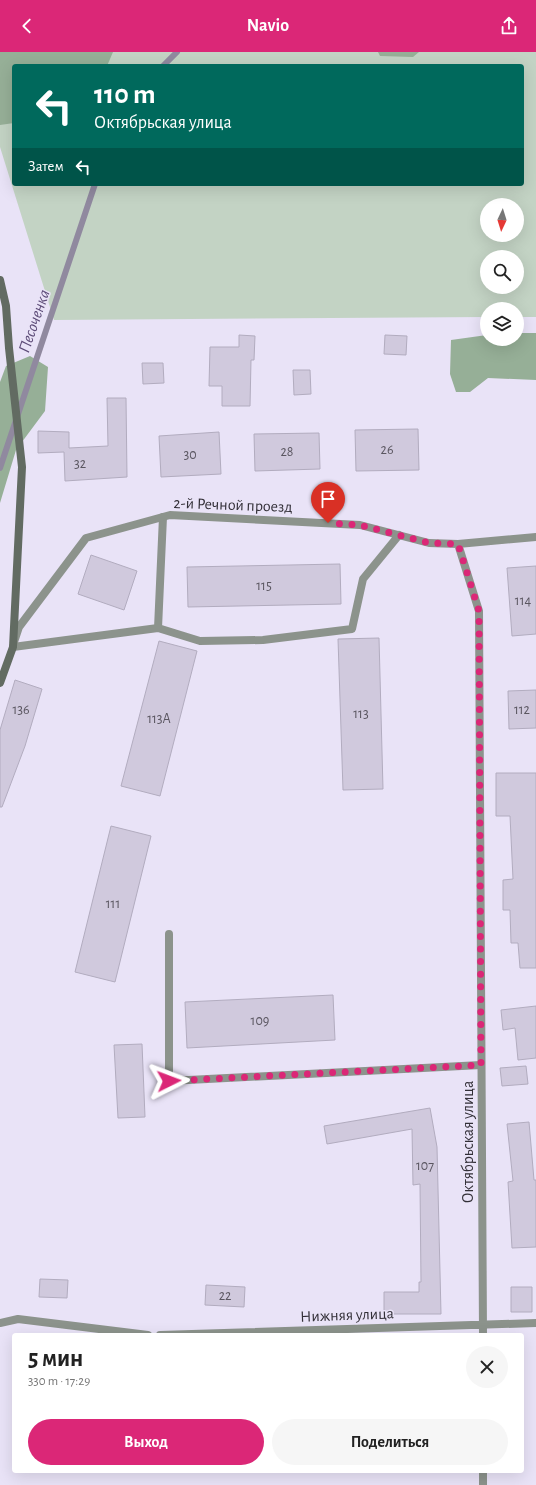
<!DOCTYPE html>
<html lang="ru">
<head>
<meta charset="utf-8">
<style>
  :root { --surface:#fff; --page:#f6f6f6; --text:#222; --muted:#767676; --accent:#db2777 }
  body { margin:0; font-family:"Alegreya Sans",sans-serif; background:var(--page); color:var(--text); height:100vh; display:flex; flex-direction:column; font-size:15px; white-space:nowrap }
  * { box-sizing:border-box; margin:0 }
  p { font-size:13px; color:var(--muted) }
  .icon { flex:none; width:22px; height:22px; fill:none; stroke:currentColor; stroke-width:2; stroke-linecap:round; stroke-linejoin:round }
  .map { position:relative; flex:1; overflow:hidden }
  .panel { position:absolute; left:12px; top:1281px; width:512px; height:140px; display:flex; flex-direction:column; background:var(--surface); border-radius:4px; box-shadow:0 4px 16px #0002 }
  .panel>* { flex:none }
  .top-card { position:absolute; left:12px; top:12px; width:512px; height:122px; border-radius:4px; box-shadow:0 4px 16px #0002; background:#00695c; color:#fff; overflow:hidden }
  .needle { width:26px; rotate:184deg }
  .fabs { position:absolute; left:480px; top:146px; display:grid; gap:8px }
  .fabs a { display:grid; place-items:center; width:44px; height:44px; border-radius:50%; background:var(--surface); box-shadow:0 4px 16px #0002; font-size:20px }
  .pin { position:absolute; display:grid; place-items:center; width:34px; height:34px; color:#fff; margin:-41px -17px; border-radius:50% 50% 50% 0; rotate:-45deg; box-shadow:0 0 4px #0007 }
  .pin .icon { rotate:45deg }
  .me { position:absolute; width:44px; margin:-22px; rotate:87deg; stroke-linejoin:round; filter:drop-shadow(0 0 3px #0008) }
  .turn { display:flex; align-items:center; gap:14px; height:84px; padding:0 16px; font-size:18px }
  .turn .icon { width:52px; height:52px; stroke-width:2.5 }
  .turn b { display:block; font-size:28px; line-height:34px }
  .then { display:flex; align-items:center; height:38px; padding:0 16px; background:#0003; gap:8px; font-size:15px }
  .round { display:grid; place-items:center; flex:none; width:42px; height:42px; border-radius:21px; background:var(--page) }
  .summary { display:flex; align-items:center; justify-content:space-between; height:68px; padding:0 16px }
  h1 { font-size:24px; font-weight:700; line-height:30px }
  .cta { display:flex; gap:8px; margin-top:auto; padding:8px 16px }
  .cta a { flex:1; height:46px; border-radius:24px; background:var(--accent); color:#fff; font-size:16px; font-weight:700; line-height:46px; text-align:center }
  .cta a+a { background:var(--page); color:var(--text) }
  header { display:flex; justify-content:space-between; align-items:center; height:52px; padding:0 16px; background:var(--accent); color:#fff; font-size:18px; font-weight:700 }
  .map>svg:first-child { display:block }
</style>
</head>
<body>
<header><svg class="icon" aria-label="back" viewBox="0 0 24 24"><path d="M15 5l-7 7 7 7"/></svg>Navio<svg class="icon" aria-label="share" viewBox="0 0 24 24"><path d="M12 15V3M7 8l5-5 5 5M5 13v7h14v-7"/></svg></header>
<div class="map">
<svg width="536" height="1433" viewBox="0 0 536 1433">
  <rect width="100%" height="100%" fill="#e9e3f7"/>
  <!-- green -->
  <path fill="#c3d3c4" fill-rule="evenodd" d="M0 0H536V265H517V257H487V265L54 268 0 95ZM14 14H522V132H14ZM487 153H517V183H487ZM487 205H517V235H487Z"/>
  <!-- forest -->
  <path fill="#96af97" d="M0 0H113L107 14H14V71L0 73Z
    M378 0H419L413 5 380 4Z
    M517 281H536V328L488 326 470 340H456L450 322 451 288 487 283V287H517Z
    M30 304 48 315 45 359 16 398 0 451V330L6 314Z"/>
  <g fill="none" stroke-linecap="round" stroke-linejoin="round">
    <!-- stream -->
    <path stroke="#90899f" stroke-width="6" d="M163 14 177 0
      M0 416 95 132"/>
  </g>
  <!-- building -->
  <path fill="#d0c9dd" stroke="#b2acbf" d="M239 283 255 284 254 308H251L250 354H222V334H209L210 295H239Z
    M385 283 407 284 406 303 384 302Z
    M142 311H163L164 331 143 332Z
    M293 318H310L311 342 294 343Z
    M107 346H126L127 425 65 429 64 400 38 401V379L69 380V396L108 394Z
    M418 377 419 418 356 419 355 378Z
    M219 380 221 422 161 425 159 384Z
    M319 381 320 417 255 419 254 382Z
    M91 503 137 519 124 558 78 542Z
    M340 512 341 552 188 555 187 515Z
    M536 514V582L512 584 507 516Z
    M379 586 383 737 343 738 338 587Z
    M159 589 197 599 160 744 121 734Z
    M15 628 42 637 25 694 2 755H0V678Z
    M536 638V676L509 677 508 639Z
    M496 721H536V916H520L518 891H511L510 858H503V828L513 827 510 764H496Z
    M111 774 151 784 115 930 75 920Z
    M333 943 335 988 187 996 185 950Z
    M536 954V1006L518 1008 515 976 503 978 501 958Z
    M142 992 145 1065 118 1066 114 993Z
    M526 1014 528 1032 502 1034 500 1016Z
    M430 1056 437 1095 441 1262H384V1240H419V1230H421L420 1132 413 1133 412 1077 327 1092 324 1074Z
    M529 1070 534 1128H536V1195L512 1196 508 1130 513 1129 507 1072Z
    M40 1227 68 1228 67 1246 39 1245Z
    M206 1233 245 1235 244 1255 205 1253Z
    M511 1235H532V1260H511Z"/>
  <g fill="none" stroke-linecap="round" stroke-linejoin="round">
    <!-- lane -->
    <path stroke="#8c938c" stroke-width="8" d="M158 576 163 465
      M13 595 158 576 200 589 263 588 352 577 363 527 399 483
      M169 882V1029L481 1013"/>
    <!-- street -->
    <path stroke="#8c938c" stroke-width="8" d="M458 492 479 559 483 1283
      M14 590 19 575 86 486 170 463 360 473 429 491 458 492 536 485
      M0 1271 18 1267 148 1283
      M160 1283 536 1271
      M483 1433V1419"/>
    <!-- secondary -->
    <path stroke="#626b62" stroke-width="8" d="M0 228 6 254 9 296 22 415 13 595 0 631"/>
  </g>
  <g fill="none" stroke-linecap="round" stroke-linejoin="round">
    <!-- route -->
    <path stroke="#db2777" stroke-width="7" stroke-dasharray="0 12.6" d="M169 1029 481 1013 479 559 458 492 429 491 360 473 328 471"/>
  </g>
  <g text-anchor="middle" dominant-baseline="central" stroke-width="3" stroke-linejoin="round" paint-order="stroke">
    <!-- number labels -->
    <g font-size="14" fill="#5a5660">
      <text x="387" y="398">26</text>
      <text x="287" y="400">28</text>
      <text x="190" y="403">30</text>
      <text x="80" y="412">32</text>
      <text x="264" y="534">115</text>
      <text x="523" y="549">114</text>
      <text x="21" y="658">136</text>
      <text x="522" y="658">112</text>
      <text x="361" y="662">113</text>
      <text x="159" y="667">113А</text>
      <text x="113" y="852">111</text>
      <text x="260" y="969">109</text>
      <text x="425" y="1114">107</text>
      <text x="225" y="1244">22</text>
    </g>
    <!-- street labels -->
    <g font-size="16" fill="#322f37" stroke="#e9e3f7">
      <text transform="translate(233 453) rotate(2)">2-й Речной проезд</text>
      <text transform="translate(468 1090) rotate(-90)">Октябрьская улица</text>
      <text transform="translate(347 1263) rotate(-2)">Нижняя улица</text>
    </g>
    <!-- water labels -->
    <g font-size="17" font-style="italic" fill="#5d4c78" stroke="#e9e3f7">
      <text transform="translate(34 269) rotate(-71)">Песоченка</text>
    </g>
  </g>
</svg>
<div class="fabs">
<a><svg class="needle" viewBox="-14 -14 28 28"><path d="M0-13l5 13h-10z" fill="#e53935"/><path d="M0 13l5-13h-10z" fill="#767676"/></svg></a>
<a><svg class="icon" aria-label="search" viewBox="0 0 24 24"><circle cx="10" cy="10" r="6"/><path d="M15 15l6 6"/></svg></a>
<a><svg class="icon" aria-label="layers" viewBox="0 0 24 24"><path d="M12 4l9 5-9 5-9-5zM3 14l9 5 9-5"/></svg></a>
</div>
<div class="pin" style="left:328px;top:471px;background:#d93025"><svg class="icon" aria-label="arrive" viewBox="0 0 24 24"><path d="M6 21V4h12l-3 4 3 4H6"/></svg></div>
<svg class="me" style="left:169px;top:1029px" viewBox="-20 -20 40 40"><path d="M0-17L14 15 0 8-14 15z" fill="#db2777" stroke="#fff" stroke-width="4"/></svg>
<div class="top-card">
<div class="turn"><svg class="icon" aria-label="left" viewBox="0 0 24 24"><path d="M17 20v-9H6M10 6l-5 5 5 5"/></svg><div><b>110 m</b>Октябрьская улица</div></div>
<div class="then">Затем<svg class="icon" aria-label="left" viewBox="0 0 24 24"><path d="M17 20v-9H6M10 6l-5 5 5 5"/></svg></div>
</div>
<section class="panel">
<div class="summary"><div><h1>5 мин</h1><p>330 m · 17:29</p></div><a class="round"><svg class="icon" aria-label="close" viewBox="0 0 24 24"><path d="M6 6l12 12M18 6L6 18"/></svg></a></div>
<div class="cta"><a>Выход</a><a>Поделиться</a></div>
</section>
</div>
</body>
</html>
